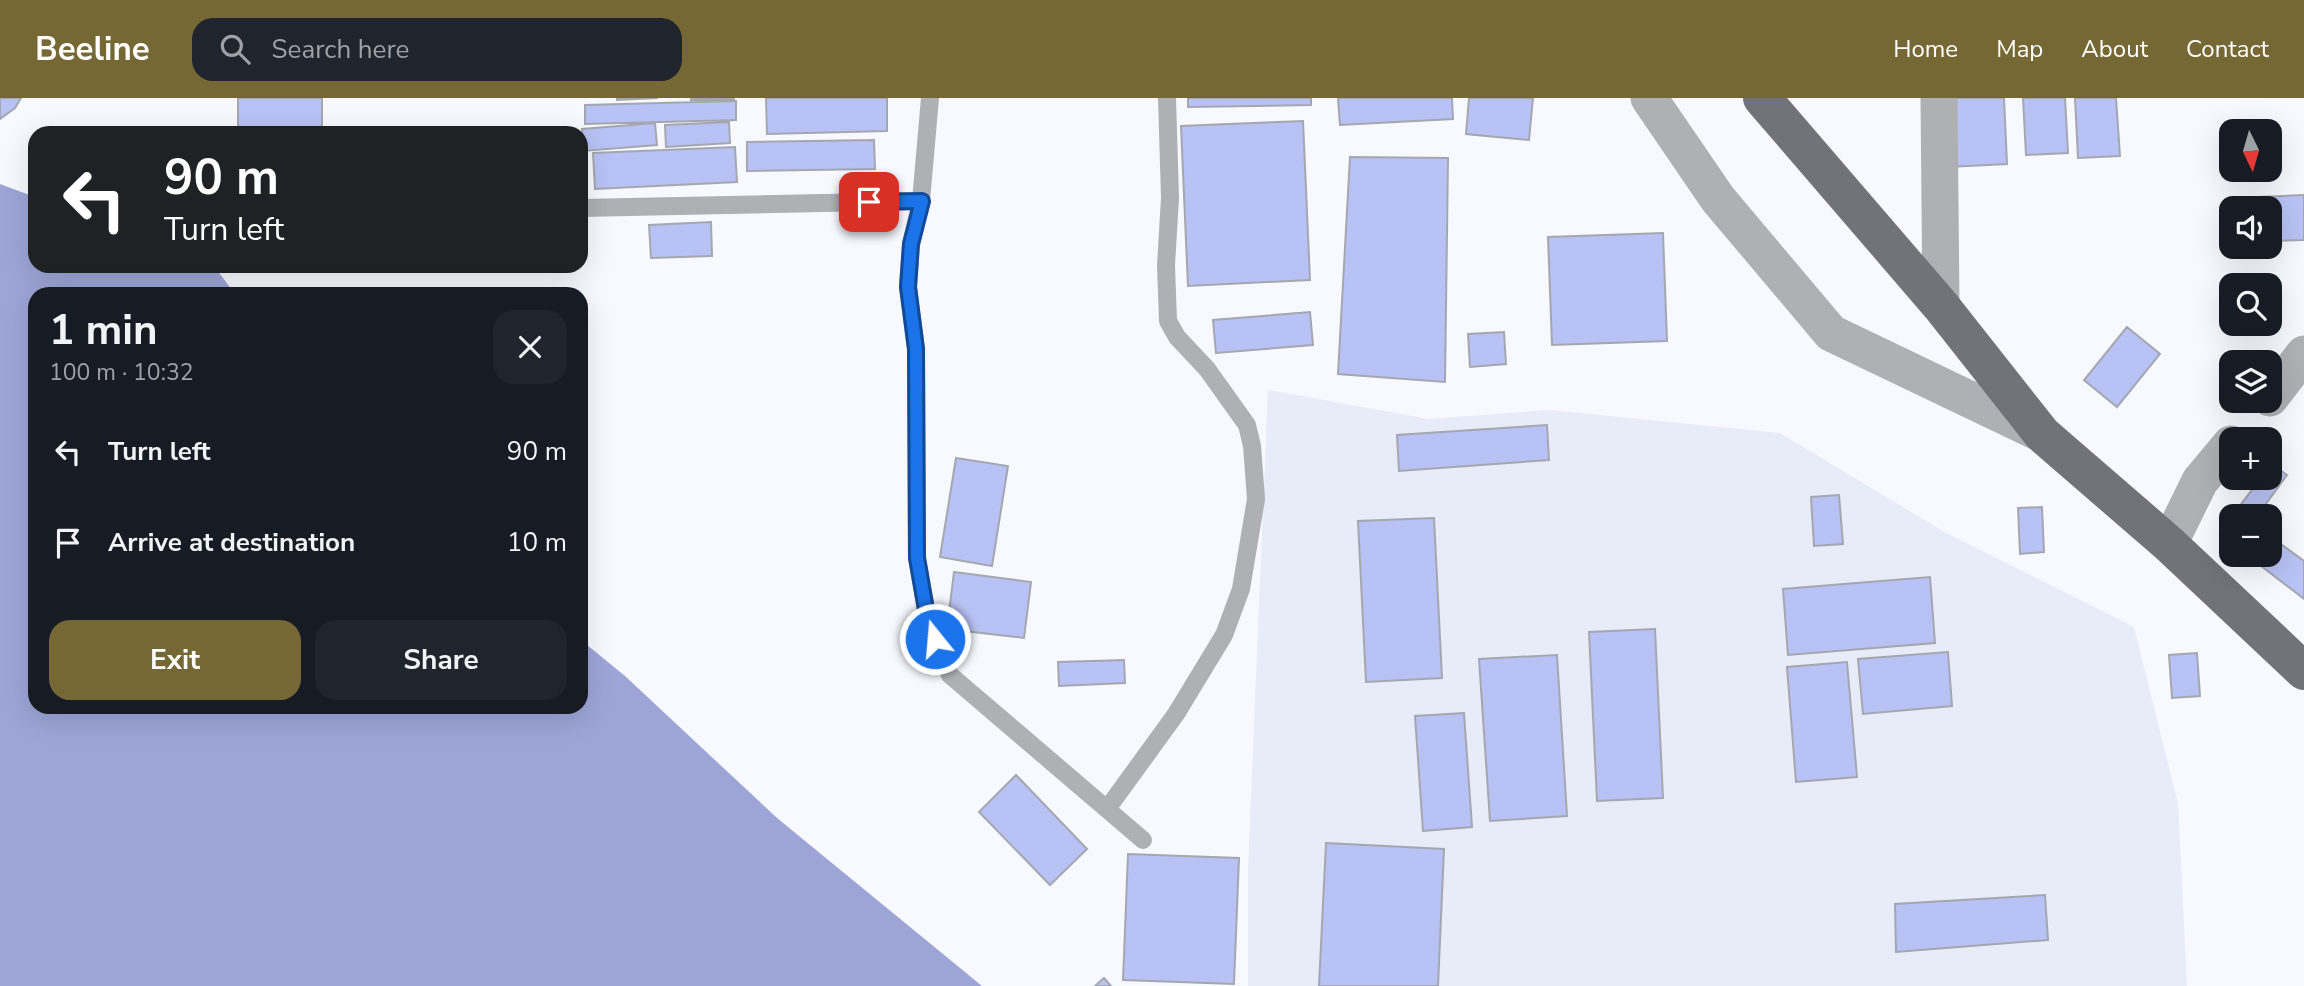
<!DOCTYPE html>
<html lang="en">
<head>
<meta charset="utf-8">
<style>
  :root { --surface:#171b24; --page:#20242c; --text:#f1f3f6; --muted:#9ea1a6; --accent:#756835 }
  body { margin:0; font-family:"Nunito Sans",sans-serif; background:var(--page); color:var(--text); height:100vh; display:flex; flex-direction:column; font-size:26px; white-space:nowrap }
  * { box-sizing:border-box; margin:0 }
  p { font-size:23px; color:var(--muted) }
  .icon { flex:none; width:38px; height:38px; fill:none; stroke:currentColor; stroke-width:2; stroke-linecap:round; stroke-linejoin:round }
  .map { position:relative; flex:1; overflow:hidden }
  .panel { position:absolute; left:28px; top:189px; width:560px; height:427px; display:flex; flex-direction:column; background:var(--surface); border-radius:21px; box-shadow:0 7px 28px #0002 }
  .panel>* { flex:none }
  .top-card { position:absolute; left:28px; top:28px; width:560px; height:147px; border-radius:21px; box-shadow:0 7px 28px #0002; background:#202124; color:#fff; overflow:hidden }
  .needle { width:46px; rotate:175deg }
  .buttons { position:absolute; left:2219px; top:21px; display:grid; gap:14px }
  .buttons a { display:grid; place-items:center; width:63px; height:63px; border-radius:14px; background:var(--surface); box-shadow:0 7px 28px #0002; font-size:35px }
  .pin { position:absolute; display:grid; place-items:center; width:60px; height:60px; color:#fff; margin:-30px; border-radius:14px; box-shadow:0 4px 10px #0006 }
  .me { position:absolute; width:77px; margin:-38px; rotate:343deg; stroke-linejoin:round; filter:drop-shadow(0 0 5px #0008) }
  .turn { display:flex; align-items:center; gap:24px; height:147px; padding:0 21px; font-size:32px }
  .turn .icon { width:91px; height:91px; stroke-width:2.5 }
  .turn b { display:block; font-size:49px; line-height:60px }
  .round { display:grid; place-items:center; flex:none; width:74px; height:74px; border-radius:21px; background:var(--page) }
  .headline { display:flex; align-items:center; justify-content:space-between; height:119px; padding:0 21px }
  h1 { font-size:42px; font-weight:700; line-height:52px }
  .cta { display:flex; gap:14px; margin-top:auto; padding:14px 21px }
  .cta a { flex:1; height:80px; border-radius:21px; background:var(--accent); color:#fff; font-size:28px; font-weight:700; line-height:80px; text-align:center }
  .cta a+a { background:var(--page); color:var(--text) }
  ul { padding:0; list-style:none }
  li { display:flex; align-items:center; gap:21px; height:91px; padding:0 21px }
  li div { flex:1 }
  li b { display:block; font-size:26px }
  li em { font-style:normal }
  header { display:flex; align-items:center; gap:42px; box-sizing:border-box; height:98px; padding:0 35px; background:var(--accent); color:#fff }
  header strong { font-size:33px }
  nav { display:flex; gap:38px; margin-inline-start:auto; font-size:24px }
  .search { width:490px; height:63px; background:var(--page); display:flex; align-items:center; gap:18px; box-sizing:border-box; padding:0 24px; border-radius:21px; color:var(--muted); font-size:26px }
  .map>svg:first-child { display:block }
</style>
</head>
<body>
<header>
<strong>Beeline</strong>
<div class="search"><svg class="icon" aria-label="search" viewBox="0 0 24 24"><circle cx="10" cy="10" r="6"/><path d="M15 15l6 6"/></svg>Search here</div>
<nav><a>Home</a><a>Map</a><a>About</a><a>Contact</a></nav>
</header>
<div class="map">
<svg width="2304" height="888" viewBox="0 0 2304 888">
  <rect width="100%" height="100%" fill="#f7f9ff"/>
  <!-- built -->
  <path fill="#e8ebf8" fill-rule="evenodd" d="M1268 292 1428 321 1549 312 1780 335 1946 435 2134 529 2178 706 2187 888H1248V773ZM1546 327 1549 362 1399 372 1397 337ZM1434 420 1442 580 1367 584 1358 424ZM1929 479 1935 545 1788 556 1783 491ZM1655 531 1663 700 1597 703 1589 535ZM1948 554 1952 608 1864 616 1859 561ZM1556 557 1567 718 1490 723 1480 562ZM1847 565 1857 679 1788 569ZM1464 615 1472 728 1424 733 1415 619Z"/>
  <!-- water -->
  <path fill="#9ca5d6" d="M0 86 35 99V168H214L235 196H35V609H581V542L625 578 777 720 982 888H0Z"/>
  <!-- building -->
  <path fill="#b8c2f4" stroke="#a5a7b0" stroke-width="2" d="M0 0H21L15 10 0 21Z
    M238 0H322V35H238Z
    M617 0H658L617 2Z
    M691 0H734V2H691Z
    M766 0H887V33L767 36Z
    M1188 0H1311V7L1188 9Z
    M1338 0H1452L1453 21 1340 27Z
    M1469 0H1533L1529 42 1466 36Z
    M1925 0H2004L2007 66 1929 70Z
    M2023 0H2065L2068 55 2026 57Z
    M2075 0H2116L2120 58 2078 60Z
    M736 3V22L585 26V7Z
    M1303 23 1310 182 1188 188 1181 28Z
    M729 24 730 45 666 49 665 27Z
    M655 25 657 47 583 53 582 31Z
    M874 42 875 71 747 73V44Z
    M735 49 737 84 595 91 593 55Z
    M1350 59 1448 60 1445 284 1338 276Z
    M2304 97V142L2270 143V110H2259V99Z
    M711 124 712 158 651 160 649 127Z
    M1663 135 1667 243 1552 247 1548 139Z
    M1310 214 1313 247 1216 255 1213 222Z
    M2127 229 2160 256 2117 309 2084 282Z
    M1504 234 1506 266 1470 269 1468 236Z
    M1547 327 1549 362 1399 373 1397 337Z
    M956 360 1008 368 992 468 940 459Z
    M2271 366 2287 377 2257 418H2232L2261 380H2270Z
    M1839 397 1843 446 1814 448 1811 399Z
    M2042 409 2044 454 2020 456 2018 410Z
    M1434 420 1442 580 1366 584 1358 423Z
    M2231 420V444L2220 435Z
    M2270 438 2304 463V501L2247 457H2270Z
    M954 474 1031 484 1024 540 947 531Z
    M1930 479 1935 545 1788 557 1783 491Z
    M1655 531 1663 700 1597 703 1589 534Z
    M1948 554 1952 608 1863 616 1858 561Z
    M2197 555 2200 598 2172 600 2169 557Z
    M1557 557 1567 718 1490 723 1479 561Z
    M1124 562 1125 585 1059 588 1058 564Z
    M1847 564 1857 679 1796 684 1787 569Z
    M1464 615 1472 729 1423 733 1415 618Z
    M1016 677 1087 751 1050 787 979 714Z
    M1326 745 1444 751 1438 888H1319Z
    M1128 756 1239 760 1234 886 1123 882Z
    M2045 797 2048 842 1896 854 1895 806Z
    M1104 880 1111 888H1095Z"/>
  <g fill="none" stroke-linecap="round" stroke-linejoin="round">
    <!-- service -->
    <path stroke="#afb0b4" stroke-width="18" d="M930 0 921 103 911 146 908 189 916 251 917 460 928 523 950 577 1143 742
      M581 110 921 103
      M1107 711 1176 616 1224 537 1241 491 1256 401 1252 348 1247 327 1207 271 1177 239 1168 223 1166 167 1170 100 1167 0"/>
    <!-- minor -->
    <path stroke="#afb0b4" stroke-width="37" d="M1649 0 1718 101 1831 235 2042 336
      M1939 0 1941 208
      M2270 300 2304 256
      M2169 446 2200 383 2231 346"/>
    <!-- primary -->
    <path stroke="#72737a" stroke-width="38" d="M1762 0 1941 208 2042 336 2169 446 2304 573"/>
  </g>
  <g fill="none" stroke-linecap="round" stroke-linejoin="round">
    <defs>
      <path id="route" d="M869 104 922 103 911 146 908 189 916 251 917 460 928 523 935 541"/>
    </defs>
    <!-- route casing -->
    <use href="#route" stroke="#114b97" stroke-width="18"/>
    <!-- route -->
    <use href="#route" stroke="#1a73e8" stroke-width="12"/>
  </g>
</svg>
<div class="buttons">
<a><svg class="needle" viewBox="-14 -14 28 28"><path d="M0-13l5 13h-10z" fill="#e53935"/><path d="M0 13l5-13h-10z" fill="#9ea1a6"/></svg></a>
<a><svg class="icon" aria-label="sound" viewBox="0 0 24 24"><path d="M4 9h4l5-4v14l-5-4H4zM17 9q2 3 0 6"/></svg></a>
<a><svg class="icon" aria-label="search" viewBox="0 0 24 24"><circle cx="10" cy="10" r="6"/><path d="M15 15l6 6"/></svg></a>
<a><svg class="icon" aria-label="layers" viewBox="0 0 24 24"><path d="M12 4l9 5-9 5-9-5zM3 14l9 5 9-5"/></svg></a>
<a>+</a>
<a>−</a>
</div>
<div class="pin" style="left:869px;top:104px;background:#d93025"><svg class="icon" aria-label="arrive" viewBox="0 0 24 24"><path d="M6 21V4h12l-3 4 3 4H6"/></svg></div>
<svg class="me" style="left:935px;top:541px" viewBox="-20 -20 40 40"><circle r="17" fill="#1a73e8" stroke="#fff" stroke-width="3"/><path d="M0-11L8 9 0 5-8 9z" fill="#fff"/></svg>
<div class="top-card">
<div class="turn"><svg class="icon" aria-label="left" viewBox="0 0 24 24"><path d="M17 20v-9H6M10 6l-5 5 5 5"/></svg><div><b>90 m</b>Turn left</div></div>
</div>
<section class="panel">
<div class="headline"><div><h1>1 min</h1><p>100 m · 10:32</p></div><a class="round"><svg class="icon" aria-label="close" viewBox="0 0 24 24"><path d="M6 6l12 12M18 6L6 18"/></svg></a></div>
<ul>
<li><svg class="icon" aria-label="left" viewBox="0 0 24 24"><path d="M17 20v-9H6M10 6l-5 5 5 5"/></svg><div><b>Turn left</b></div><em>90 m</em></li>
<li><svg class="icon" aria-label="arrive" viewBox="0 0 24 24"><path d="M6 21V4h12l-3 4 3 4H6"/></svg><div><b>Arrive at destination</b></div><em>10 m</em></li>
</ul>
<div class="cta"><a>Exit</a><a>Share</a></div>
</section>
</div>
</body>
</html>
